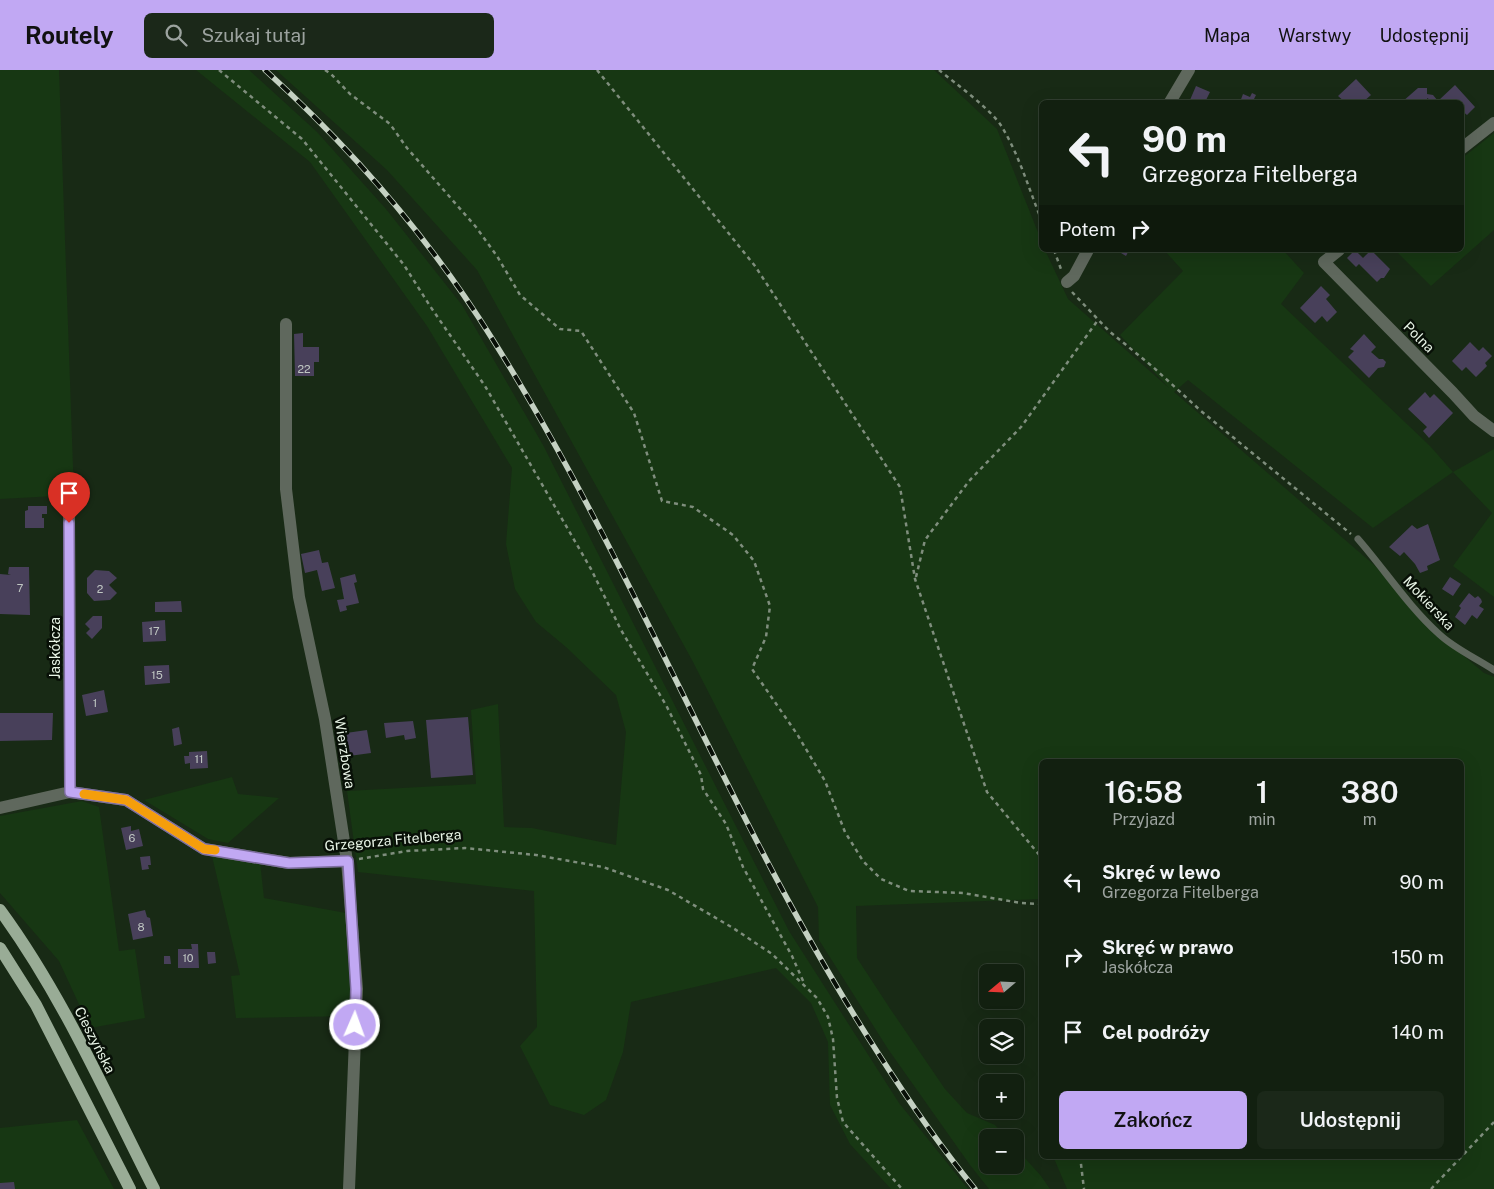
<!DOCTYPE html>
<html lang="pl">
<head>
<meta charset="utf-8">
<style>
  :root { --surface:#122010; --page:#1b2819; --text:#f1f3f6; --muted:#9ca39f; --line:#313e30; --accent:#c1a8f3 }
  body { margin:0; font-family:"Public Sans",sans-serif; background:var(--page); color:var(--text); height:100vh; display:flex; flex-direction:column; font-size:19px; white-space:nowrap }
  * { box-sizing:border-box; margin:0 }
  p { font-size:16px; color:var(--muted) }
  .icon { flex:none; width:28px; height:28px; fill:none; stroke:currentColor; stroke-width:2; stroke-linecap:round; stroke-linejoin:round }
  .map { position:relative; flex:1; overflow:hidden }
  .drawer { position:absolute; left:1039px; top:689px; width:425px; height:400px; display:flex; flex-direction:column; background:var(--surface); border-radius:8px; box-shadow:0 5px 20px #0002,0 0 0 1px var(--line) }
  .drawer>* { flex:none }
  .hud { position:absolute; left:1039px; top:30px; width:425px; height:152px; border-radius:8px; box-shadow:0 5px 20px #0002,0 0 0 1px var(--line); background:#122010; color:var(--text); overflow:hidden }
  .needle { width:32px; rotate:251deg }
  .buttons { position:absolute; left:979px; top:894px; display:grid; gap:10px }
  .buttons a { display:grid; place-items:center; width:45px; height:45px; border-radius:8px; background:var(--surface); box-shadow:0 5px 20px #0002,0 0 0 1px var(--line); font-size:25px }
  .pin { position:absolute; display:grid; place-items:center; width:42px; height:42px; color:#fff; margin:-51px -21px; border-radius:50% 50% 50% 0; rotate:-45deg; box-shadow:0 0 5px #0007 }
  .pin .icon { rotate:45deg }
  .me { position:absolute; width:55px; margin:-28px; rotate:2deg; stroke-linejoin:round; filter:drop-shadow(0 0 4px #0008) }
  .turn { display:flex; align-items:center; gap:18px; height:105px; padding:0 20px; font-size:22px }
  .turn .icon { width:65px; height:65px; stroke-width:2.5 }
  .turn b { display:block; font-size:35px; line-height:42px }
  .then { display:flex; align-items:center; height:48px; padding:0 20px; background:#0003; gap:10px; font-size:19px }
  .eta { display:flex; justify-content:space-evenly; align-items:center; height:85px; text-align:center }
  .eta b { font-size:30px; font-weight:600; line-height:35px }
  .primary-button { display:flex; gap:10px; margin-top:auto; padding:10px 20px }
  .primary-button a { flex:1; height:58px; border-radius:8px; background:var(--accent); color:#111; font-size:20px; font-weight:600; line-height:58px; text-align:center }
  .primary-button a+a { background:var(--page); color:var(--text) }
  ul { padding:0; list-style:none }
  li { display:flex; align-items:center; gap:15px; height:75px; padding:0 20px }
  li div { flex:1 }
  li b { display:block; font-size:19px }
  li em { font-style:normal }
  header { display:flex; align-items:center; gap:30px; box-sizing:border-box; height:70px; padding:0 25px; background:var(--accent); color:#111 }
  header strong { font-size:24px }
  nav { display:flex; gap:28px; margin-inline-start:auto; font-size:18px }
  .search { width:350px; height:45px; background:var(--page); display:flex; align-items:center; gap:12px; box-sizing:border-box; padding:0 18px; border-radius:8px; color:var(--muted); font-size:19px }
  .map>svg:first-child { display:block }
</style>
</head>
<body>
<header>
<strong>Routely</strong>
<div class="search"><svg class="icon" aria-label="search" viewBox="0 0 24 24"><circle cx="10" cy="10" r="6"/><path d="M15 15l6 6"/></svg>Szukaj tutaj</div>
<nav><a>Mapa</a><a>Warstwy</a><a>Udostępnij</a></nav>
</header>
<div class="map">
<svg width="1494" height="1119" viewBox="0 0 1494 1119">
  <rect width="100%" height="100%" fill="#182a15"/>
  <!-- green -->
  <path fill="#173713" d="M0 0H59L74 425 0 429Z
    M196 0H249L317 62 386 139 462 235 543 375 789 861 899 1033 968 1119H891L850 1074 830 1035 828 972 811 933 776 898 631 932 623 982 606 1030 584 1045 550 1035 520 976 537 957 534 821 358 802 347 721 476 714 471 640 498 634 504 757 532 758 616 775 626 662 616 625 566 577 536 552 515 519 506 474 512 398 427 256 310 92Z
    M276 0H934L997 59 1041 170V180H1045L1068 229 1169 318 1120 265 1183 201 1164 180H1283L1304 203 1281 234 1430 376 1453 402 1494 379V527L1453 496 1492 443 1453 402 1373 458 1188 310 1174 322 1388 507 1432 559 1484 603 1494 607V1119H1067L1053 1086H1461V691H1041V829L856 836 857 888 889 937 945 1019 967 1043 995 1055 1006 1067 988 1068V1095H1015V1077L1041 1106 1050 1119H989L970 1095 888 979 819 870 818 837 692 590 477 200 387 100Z
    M1494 63V160L1431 216 1395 180H1461V89Z
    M232 707 238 724 279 728 228 773 208 769 144 730Z
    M82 731 99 737 119 881 135 879 145 948 90 958 59 891 0 823V746Z
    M212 786 260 792 264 828 346 843 352 946 236 948 231 906 240 905Z
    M77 1050 114 1119H0V1058Z"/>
  <!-- building -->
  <path fill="#48405a" d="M1356 9 1371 25 1363 32H1345L1338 26Z
    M1455 15 1475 37 1467 45 1461 40V32H1434L1427 28V31L1420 32H1402L1418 18H1427V24L1433 25 1438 31Z
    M1196 16 1210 22 1205 32H1196L1190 30Z
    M1252 23 1256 25 1254 29 1262 32H1240L1243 24 1250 27Z
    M1116 180H1129L1126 186Z
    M1355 180 1363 188 1371 180 1390 199 1384 208H1381L1377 212 1359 194 1356 197 1347 188Z
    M1321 216 1330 225 1326 229 1337 242 1327 252 1322 246 1315 253 1300 238Z
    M303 263V277H319V292H314V306H295L294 264Z
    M1364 264 1376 277 1371 282 1379 289H1383L1386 292 1384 297 1378 298 1369 308 1348 287 1354 281 1350 279Z
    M1470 272 1479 281 1483 277 1492 286 1485 293 1487 296 1476 307 1466 297 1462 301 1452 291Z
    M1425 322 1430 328 1434 324 1453 343 1429 368 1423 361 1427 357 1408 339Z
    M28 436H47V444H42V448H44V458H25V441L28 440Z
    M1428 454 1440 490 1427 496 1428 500 1420 503 1415 494 1404 482 1400 486 1389 477 1412 455 1417 459Z
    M319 480 322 493 328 492 335 518 322 521 317 500 305 503 301 484Z
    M9 497H29L30 545 0 544V504L11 505 8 504Z
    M95 500 109 501 117 508 109 515 117 523 110 530 94 531 87 523V508Z
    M355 504 357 512 354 513 359 533 346 536 347 540 340 542 337 530 344 529 340 508Z
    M1450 507 1461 514 1453 526 1442 519Z
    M1469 523 1475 528 1478 526 1481 529 1482 532 1479 536 1484 539 1477 549 1472 545 1465 555 1455 547 1461 538 1459 536Z
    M181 531 182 542H155V532Z
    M93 546H102V558L92 569 86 563 90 559 85 554Z
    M165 550 166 571 143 572 142 552Z
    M169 595 170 613 145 615 144 596Z
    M104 620 108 642 86 646 82 625Z
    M0 643H53L52 670 0 671Z
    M468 647 473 705 431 708 426 650Z
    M413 651 416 668 405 670 404 665 386 668 384 653Z
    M179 657 182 674 174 676 172 659Z
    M367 660 371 683 349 686 346 663Z
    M207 681 208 698 190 699V693L185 694 184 686H189V682Z
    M131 756V761L139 759 143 776 126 780 121 758Z
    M150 786 151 795H148L149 799 142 800 140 787Z
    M145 840 147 847 150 848 153 866 133 870 128 844Z
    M191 874H198L199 898H178V879H192Z
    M207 882H215L216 893 208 894Z
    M164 886H170L171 894H164Z
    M14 1112 15 1119H0V1113Z"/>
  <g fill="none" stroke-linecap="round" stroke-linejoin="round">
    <!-- path -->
    <path stroke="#7f8e7d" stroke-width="2.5" stroke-dasharray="4 4" stroke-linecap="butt" d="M219 0 302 69 404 195 430 236 485 316 591 499 621 560 666 635 701 705 703 719 726 754 743 797 792 886 804 913
      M325 0 331 4 350 24 390 54 407 78 476 157 497 186 520 225 560 259 581 261 634 343 662 431 693 437 733 465 754 491 770 536 766 567 752 599 797 664 825 711 845 762 863 791 881 809 909 821 963 823 1021 833 1041 834
      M597 0 755 196 900 417 915 509 987 722 1041 787
      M939 0C956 14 991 39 1002 57 1019 85 1029 119 1041 149
      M1054 180 1062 202
      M1072 222 1109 261 1153 297 1201 341 1351 464
      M916 507 925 470 969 411 1021 357 1098 250
      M359 789 407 781 465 778 536 785 603 797 668 820 733 858 772 884 817 928 828 947 833 969 837 1028 843 1052 902 1119
      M1080 1086 1084 1119
      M1431 1119 1494 1052"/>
    <!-- service -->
    <path stroke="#5f685d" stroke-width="7" d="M1358 469C1385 500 1408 536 1439 564 1455 579 1476 588 1494 600"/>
    <!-- minor -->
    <path stroke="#5f685d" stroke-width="12" d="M1170 32 1189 0
      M1461 79 1494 53
      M1339 180 1324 192 1453 323 1474 346 1494 361
      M1067 212 1074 206 1088 180
      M286 254V419L299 527 325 649 347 791 357 919 349 1119
      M69 434 70 722
      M0 738 70 722 126 730 204 779 289 793 347 791"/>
    <!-- primary -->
    <path stroke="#99ac96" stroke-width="12" d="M0 840C63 926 106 1025 154 1119
      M0 878 36 935 130 1119"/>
    <defs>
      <path id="rail" d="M265 0C352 79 431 170 493 270 637 499 731 756 878 983 908 1030 940 1076 975 1119"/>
    </defs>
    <!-- rail casing -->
    <use href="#rail" stroke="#c4d1c2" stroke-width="5.5"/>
    <!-- rail -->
    <use href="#rail" stroke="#081007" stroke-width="4" stroke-dasharray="11" stroke-linecap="butt"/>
  </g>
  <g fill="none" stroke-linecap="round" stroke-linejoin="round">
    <defs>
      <path id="route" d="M69 453 70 722 126 730 204 779 289 793 348 791 356 919 355 955"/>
    </defs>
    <!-- route casing -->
    <use href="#route" stroke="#7d6d9e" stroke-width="12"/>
    <!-- route -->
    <use href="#route" stroke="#c1a8f3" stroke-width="9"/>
    <!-- slow -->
    <path stroke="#f59e0b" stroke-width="9" d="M84 724 126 730 204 779 215 780"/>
  </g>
  <g text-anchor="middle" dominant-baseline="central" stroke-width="5" stroke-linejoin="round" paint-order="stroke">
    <!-- number labels -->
    <g font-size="11" fill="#c0c7c3">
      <text x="304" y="299">22</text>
      <text x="20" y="518">7</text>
      <text x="100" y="519">2</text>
      <text x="154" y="561">17</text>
      <text x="157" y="605">15</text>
      <text x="95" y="633">1</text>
      <text x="199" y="689">11</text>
      <text x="132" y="768">6</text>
      <text x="141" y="857">8</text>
      <text x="188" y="888">10</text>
    </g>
    <!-- street labels -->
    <g font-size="14" fill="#e8f4e6" stroke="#081007">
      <text transform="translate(1419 267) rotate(45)">Polna</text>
      <text transform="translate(1429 533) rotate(47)">Mokierska</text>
      <text transform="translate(55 578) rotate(-90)">Jaskółcza</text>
      <text transform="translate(345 683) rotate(81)">Wierzbowa</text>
      <text transform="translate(393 770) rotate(-5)">Grzegorza Fitelberga</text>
      <text transform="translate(95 970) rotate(63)">Cieszyńska</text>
    </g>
  </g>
</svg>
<div class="buttons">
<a><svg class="needle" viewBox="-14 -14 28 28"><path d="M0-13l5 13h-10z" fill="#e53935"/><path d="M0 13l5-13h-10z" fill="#9ca39f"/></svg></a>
<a><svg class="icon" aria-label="layers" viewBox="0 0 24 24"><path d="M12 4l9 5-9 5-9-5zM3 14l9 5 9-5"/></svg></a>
<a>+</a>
<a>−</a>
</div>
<div class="pin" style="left:69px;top:453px;background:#d93025"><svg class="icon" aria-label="arrive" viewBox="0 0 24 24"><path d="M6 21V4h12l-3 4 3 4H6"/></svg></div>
<svg class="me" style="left:355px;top:955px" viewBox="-20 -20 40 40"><circle r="17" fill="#c1a8f3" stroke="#fff" stroke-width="3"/><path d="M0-11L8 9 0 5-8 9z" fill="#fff"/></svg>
<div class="hud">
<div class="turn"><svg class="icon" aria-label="left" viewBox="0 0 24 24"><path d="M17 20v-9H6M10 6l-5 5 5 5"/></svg><div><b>90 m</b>Grzegorza Fitelberga</div></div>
<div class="then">Potem<svg class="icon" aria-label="right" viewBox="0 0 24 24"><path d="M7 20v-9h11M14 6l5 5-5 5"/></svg></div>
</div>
<section class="drawer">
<div class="eta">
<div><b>16:58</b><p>Przyjazd</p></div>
<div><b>1</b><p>min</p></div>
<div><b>380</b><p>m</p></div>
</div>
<ul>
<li><svg class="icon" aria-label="left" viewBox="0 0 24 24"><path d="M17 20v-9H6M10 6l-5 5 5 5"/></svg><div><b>Skręć w lewo</b><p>Grzegorza Fitelberga</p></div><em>90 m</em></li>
<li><svg class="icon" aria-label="right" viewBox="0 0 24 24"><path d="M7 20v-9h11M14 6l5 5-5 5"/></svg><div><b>Skręć w prawo</b><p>Jaskółcza</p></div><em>150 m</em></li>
<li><svg class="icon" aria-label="arrive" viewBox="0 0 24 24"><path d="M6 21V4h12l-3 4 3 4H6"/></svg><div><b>Cel podróży</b></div><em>140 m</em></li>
</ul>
<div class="primary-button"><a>Zakończ</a><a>Udostępnij</a></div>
</section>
</div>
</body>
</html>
